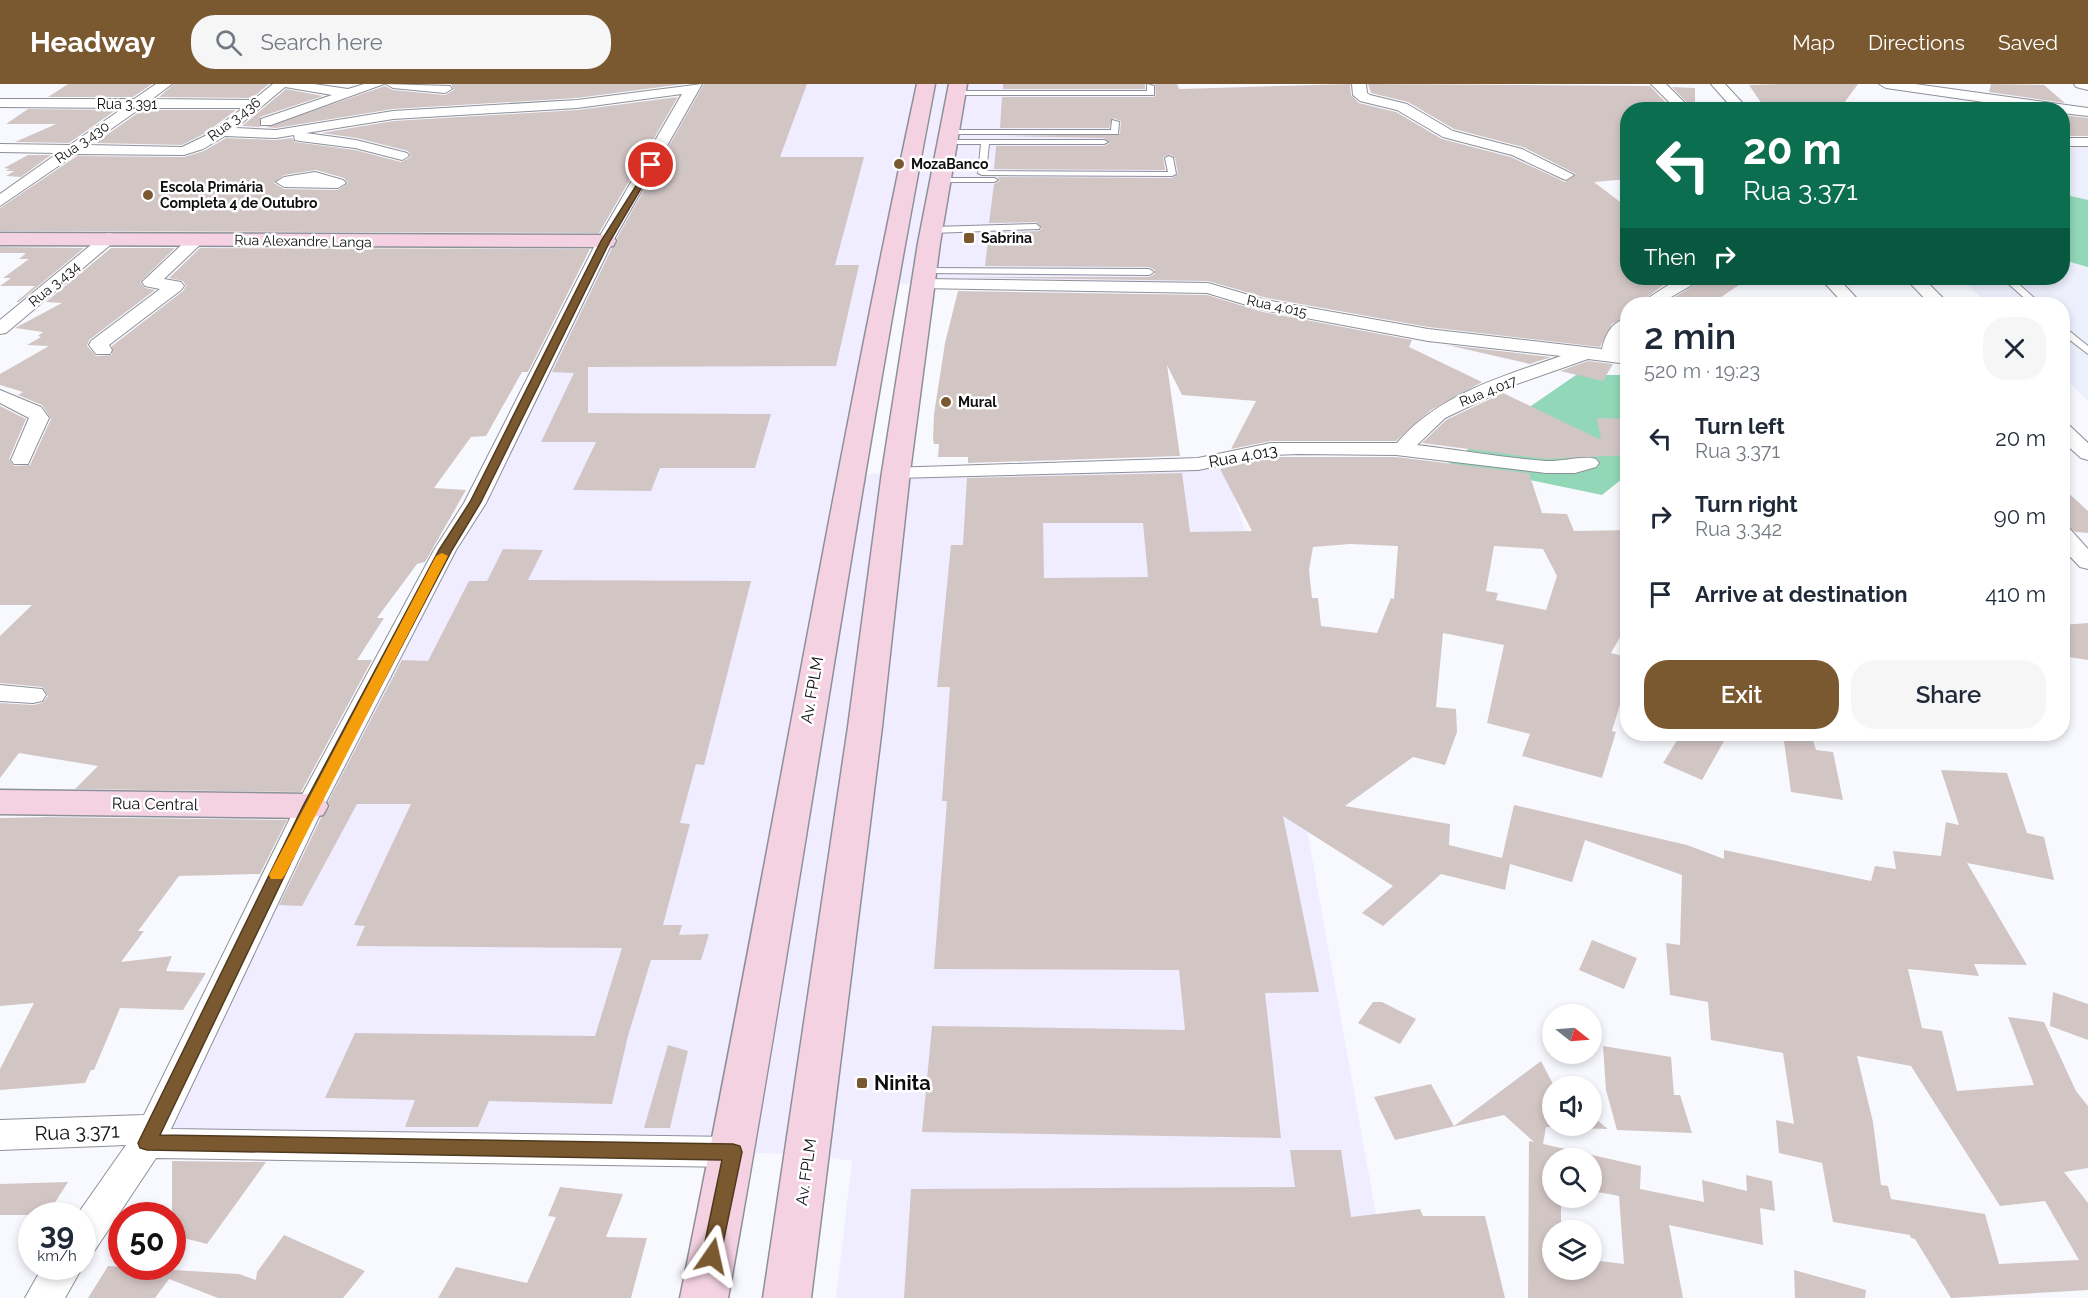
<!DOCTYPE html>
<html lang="en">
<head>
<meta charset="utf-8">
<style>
  :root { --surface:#fff; --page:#f6f6f7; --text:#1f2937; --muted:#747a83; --accent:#7b5930 }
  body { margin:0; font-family:Raleway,sans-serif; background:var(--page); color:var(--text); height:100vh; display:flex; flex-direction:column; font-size:22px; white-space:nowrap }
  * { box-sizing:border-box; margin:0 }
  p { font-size:20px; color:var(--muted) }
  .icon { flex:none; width:33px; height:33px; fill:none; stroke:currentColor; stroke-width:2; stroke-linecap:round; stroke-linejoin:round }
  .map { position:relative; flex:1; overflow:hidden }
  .sheet { position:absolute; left:1620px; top:213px; width:450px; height:444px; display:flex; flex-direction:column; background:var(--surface); border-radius:24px; box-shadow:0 3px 9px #0003 }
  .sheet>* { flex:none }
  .banner { position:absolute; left:1620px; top:18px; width:450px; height:183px; border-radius:24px; box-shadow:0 3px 9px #0003; background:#0b6e4f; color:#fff; overflow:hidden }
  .needle { width:39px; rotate:107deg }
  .tools { position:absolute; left:1542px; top:920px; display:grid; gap:12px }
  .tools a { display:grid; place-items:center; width:60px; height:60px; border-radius:50%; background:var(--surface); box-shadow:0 3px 9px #0003; font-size:30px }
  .speed { position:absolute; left:18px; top:1118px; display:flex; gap:12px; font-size:30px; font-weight:700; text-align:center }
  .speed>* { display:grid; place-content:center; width:78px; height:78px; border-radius:50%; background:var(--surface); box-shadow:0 3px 9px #0003; line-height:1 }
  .speed small { font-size:15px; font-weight:400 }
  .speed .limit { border:9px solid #d22; background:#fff; color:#111 }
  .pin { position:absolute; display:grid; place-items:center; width:51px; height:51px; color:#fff; margin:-26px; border:3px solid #fff; border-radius:50%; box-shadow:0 2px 6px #0007 }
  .me { position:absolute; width:66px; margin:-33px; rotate:11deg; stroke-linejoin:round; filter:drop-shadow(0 0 4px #0008) }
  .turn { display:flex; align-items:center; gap:21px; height:126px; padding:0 24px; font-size:27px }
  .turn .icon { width:78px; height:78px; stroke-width:2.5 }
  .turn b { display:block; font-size:42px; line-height:51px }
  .then { display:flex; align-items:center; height:57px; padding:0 24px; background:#0003; gap:12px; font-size:22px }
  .round { display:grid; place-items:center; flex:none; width:63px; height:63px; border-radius:24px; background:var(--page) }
  .head { display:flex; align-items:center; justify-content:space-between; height:102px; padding:0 24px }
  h1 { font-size:36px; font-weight:600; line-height:45px }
  .cta { display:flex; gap:12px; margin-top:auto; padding:12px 24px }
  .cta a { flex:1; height:69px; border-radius:24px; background:var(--accent); color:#fff; font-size:24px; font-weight:600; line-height:69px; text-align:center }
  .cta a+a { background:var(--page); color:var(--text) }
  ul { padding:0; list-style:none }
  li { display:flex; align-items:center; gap:18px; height:78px; padding:0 24px }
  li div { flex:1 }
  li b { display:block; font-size:22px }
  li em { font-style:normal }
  header { display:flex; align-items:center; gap:36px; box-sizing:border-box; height:84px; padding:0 30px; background:var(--accent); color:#fff }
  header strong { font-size:28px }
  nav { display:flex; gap:33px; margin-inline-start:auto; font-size:21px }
  .search { width:420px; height:54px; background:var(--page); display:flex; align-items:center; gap:15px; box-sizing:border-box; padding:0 21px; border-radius:24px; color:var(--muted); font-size:22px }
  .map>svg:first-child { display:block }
</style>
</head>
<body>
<header>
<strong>Headway</strong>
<div class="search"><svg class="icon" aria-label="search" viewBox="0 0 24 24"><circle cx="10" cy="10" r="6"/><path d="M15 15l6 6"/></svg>Search here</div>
<nav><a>Map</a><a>Directions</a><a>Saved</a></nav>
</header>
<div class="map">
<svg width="2088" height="1214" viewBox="0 0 2088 1214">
  <rect width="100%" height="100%" fill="#f8f9ff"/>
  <!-- commercial -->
  <path fill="#efedff" d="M695 0H1179L1203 203 884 200 849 390 1224 382 1264 506 1391 1214H836L852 1077 809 1070 147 1059 642 97Z"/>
  <!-- built -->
  <path fill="#edeffd" d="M2063 60H2088V317L2063 293 2062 220H1988L1960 194H2062Z"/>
  <!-- green -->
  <path fill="#92d7b7" d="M2062 110 2088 116V183L2063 176Z
    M1576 291H1627V391L1602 411 1448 379Z"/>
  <!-- building -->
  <path fill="#d2c6c5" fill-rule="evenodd" d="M68 0H152L133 13H48Z
    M174 0H269L252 14 159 13Z
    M451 0H684L577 14 393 25 276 44 266 43 385 2 393 6 445 11 454 6Z
    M704 0H807L780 73H864L835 181H859L836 282 588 283V329L771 330 755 384H660L651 407 573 406 596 358H541L574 289 552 288 612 164 618 158 617 154Z
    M1003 0H1145V5H1003Z
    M1155 0H1177L1179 5 1350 0 1351 11 1359 19 1396 28 1442 55 1511 73 1565 98 1576 90 1523 63 1454 45 1408 18 1371 9 1368 0 1650 2 1673 26H1628V95L1594 98 1628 124V194H1657L1668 198 1637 220H1628V232L1612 240 1600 263 1428 243 1267 214 1208 197 962 193H1149L1155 190V186L1149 183 985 182 989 149 1039 147 1042 144 1036 138 989 139 994 100 1000 97 998 93 1172 94 1178 90 1175 74 1170 70 1163 73 1165 86 994 85 996 62H1104L1110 59 1104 54 1000 52 1120 50 1121 37 1113 34 1109 44H1000L1002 13H1154L1156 11Z
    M1781 0H1858L1839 26H1766L1749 1Z
    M1991 0 2044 1 2065 19 1989 8Z
    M1672 3 1695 4V26H1694Z
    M286 5 323 12 260 33V43L242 42Z
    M678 13 599 149 0 147V124L77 72 184 73 204 67 226 54 276 56 292 54 295 58 355 66 401 78 411 73 408 67 357 54 321 49 393 37 577 26ZM316 86 344 94 348 99 338 106 284 105 274 99 284 91Z
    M28 25 116 26 69 59 15 58 56 40H6Z
    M142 26H236L204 50 182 61 95 59Z
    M2062 31 2088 34V52H2062Z
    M28 71H51L21 93 6 92 14 87H5L10 85 4 84Z
    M0 163 84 164 19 218H16L35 202H0L11 194H3L29 175H19L26 169H0Z
    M111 164H175L140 198 145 204 155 206 89 256 87 262 96 272 112 271V262L183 207 186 202 183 197 169 194 200 164 590 165 528 288H522L486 352 471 353 434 404 466 406 425 478 417 480 377 534H384L357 576H372L301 708 75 705 98 682 19 669 0 694V619L33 621 42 619 48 612 42 603 0 599V552L32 521H0V322L26 335 9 375 14 382 30 381 51 335 42 321 18 311 23 308 0 301V290L49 262 27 261 41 253 38 252 43 248 15 244 62 219 46 218Z
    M1706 194H1749L1714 218 1720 220H1663Z
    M958 207 1207 211 1263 228 1412 256 1409 263 1482 298 1431 326 1396 357H1271L1231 365 1256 317 1182 311 1167 281 1180 372 968 379V373H938L939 360H934L933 355 934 330 945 259Z
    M1447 261 1551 273 1530 280Z
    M1588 277 1613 280 1603 297 1560 287Z
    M1503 309 1601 356 1597 334 1628 335V371L1546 375 1422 359 1446 336Z
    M1271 373H1396L1529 389 1542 429 1567 430 1574 447 1628 446V539L1611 569 1628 573V594L1612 647 1616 648 1602 694 1522 672 1530 650 1487 639 1504 561 1443 549 1436 623 1456 625 1457 648 1445 681 1413 673 1345 722 1450 740 1449 761 1502 774 1514 721 1687 761 1724 775V766L1871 797 1875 782 1896 785 1893 767 1941 772 1946 738 1959 741 1941 686 2007 689 2027 749 2044 753 2054 796 1967 779 2027 881 1974 880 1979 892 1908 885 1922 944 1942 947 1957 1007 2034 1001 2008 933 2044 938 2076 1007 2088 1022V1084L2064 1088 2088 1119V1206L1951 1214 1915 1155 1911 1154 1910 1151 1833 1138 1822 1079 1779 1069 1776 1036 1794 1040 1783 969 1711 956 1708 918 1670 911 1666 859 1680 861 1682 791 1585 756 1572 798 1510 780 1505 806 1441 790 1383 842 1362 829 1393 802 1283 732 1319 908 1265 909 1281 1054 922 1048 932 942 1185 946 1179 886 934 885 947 717H942L950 603H937L951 461H963L967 394 1182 389 1190 448 1252 447 1220 385ZM1043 439H1143L1148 493 1044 494ZM1350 460 1398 462 1394 515 1391 514 1377 549 1321 542 1318 514H1312L1309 486 1313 463ZM1494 462 1543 465 1557 492 1546 526 1496 516 1498 509 1486 507ZM1857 972 1911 982 2000 1122 2045 1117 2079 1176 1999 1180 1985 1130 1891 1115 1888 1102 1881 1101 1873 1038Z
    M2062 403 2088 427V449L2076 448 2062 440Z
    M503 465 543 466 528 496 751 497 704 681 696 680 680 739 690 740 663 841H682L679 851 709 850 701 876H651L628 952 612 1020 489 1017 478 1043H405L415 1016 325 1014 355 949 595 952 622 864 356 862 365 842 354 841 411 720H357L302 822 279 821 321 734 330 723 328 718 402 576 428 577 469 497H487Z
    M2088 539V576L2062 572V541Z
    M1681 650H1728L1702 696 1663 679Z
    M1783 650H1811L1816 666 1833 668 1843 716 1791 708Z
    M46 733 287 736 260 790 179 792 138 847H144L121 878 172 872 166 887 206 889 183 926 120 924 94 986H91L85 999 0 1006V985L34 919 0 922V734Z
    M1592 856 1637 874 1624 905 1579 886Z
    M2053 908 2088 920V956L2050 942Z
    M1373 918H1382L1416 935 1400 960 1358 939Z
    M668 961 688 967 670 1044H644Z
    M1603 962 1671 973 1674 1011H1680L1692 1049 1617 1046 1606 1006Z
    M1541 977 1554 1002 1552 1041H1592V1032L1608 1045 1546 1043 1543 1060 1641 1082 1640 1105 1704 1118 1702 1096 1747 1107 1746 1091 1772 1097 1775 1127 1760 1124 1763 1161 1669 1141 1683 1214H1528L1529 1057 1534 1058 1504 1031 1395 1056 1374 1013 1431 1000 1454 1042ZM1552 1074H1592V1107L1619 1112 1624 1180 1592 1176V1185H1552V1146H1561V1113H1552Z
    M1290 1066H1341L1351 1133 1420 1125 1423 1132H1485L1505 1214H904L911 1105 1295 1103Z
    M172 1077 266 1078 207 1160 172 1151Z
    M68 1098 47 1131H0V1100Z
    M560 1103 623 1110 606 1153 647 1154 631 1214H438L456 1183 527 1199 556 1133 548 1132Z
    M284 1151 365 1187 343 1214H218L169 1195 155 1214H88L108 1182 239 1190 256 1196 257 1188Z
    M1794 1186 1866 1206 1865 1214H1795Z"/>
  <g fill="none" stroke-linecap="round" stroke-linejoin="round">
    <defs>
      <path id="lane" d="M1147 0 1154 2V11H957L953 9 957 7H1147Z
        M1112 36 1119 38 1118 50H950L946 48 950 46H1111Z
        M947 56H1104L1108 58 1104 60H989L986 87 1168 88 1165 74 1169 72 1173 74 1176 90 1172 92 982 91 978 89 981 60H947Z
        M939 94H994L998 96 994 98H939Z
        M1036 140 1040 143 1039 145 933 149 929 146 933 143Z
        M923 184 1149 185 1154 188 1149 191 926 189 921 186Z
        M2002 194H2012L2041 220H2031Z
        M2062 241 2088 262V270L2062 250Z"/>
      <path id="street" d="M156 0H172L152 15 253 16 273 0H314L348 5 364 0H384L271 41H261V35L332 11 285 3 236 44 276 46 393 27 577 16 702 0 613 157 486 419 456 466 324 722 171 1045 733 1053 745 1057 750 1068 745 1079 733 1083 156 1074 95 1166 82 1170V1131H77L126 1061 0 1066V1036L144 1031 296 722 434 466 464 419 597 157 682 10 577 24 393 35 306 49 356 56 407 69 409 72 402 76 355 64 300 57 295 56 294 51 276 54 225 52 203 65 184 71 76 70 0 122V110L58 69 0 68V60L70 61 123 24 0 23V15H134ZM141 24H243L205 52 182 63 88 61Z
        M386 0 450 2 452 5 445 9 393 4Z
        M1352 0H1366L1367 9 1370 11 1407 20 1453 47 1522 65 1574 91 1566 96 1561 94 1512 71 1443 53 1397 26 1360 17 1353 11Z
        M1651 0H1666L1692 26H1677Z
        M1711 0H1725L1749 26H1734Z
        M1879 0H1915L2088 24V32L2062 29V26H2040L1886 4Z
        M2074 0H2088V6L2076 3Z
        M2062 54H2088V62H2062Z
        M315 88 343 96 346 99 338 104 284 103 276 98 284 93Z
        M109 149 115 151 117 154 115 157 6 249 0 250V236L103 151Z
        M197 150 203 152 205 155 203 158 164 195 181 198 184 202 181 206 109 261 112 266 110 270H96L89 261 91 257 160 205 145 202 142 198 191 152Z
        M1679 194H1704L1659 220H1639Z
        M1820 194H1838L1862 220H1844Z
        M1905 194H1923L1949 220H1930Z
        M924 195 1208 199 1266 216 1428 245 1602 265C1605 251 1612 237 1628 234V249L1623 254 1620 267 1628 268V280L1588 275 1514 301 1445 334 1417 361C1460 366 1503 374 1546 377 1561 378 1584 371 1596 375L1599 379 1596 383 1575 389H1546L1396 371 1299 370 1271 371 1198 386 896 394 889 392 885 388 889 384 1198 374 1271 359H1397C1439 310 1501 293 1561 272L1428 257 1263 226 1207 209 918 204 915 200Z
        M0 306 41 323 49 334 28 380H14L11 376 29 334 0 319Z
        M2062 339 2069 341 2088 359V376L2081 374 2062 357Z
        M2062 443 2070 445 2088 465V485L2080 483 2062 464Z
        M0 601 42 605 46 611 42 617 33 619 0 617Z
        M43 1182H83L65 1214H25Z"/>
      <path id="secondary" d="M917 0H935C857 403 801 810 728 1214H680C763 810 830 403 917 0Z
        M949 0H967L940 159 910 388 882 643 811 1214H763L848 643 882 388 918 159Z
        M0 149 605 151 613 152 616 157 613 162 605 163 0 161Z
        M0 706 310 710 323 713 328 722 323 731 310 734 0 730Z"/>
    </defs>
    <!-- lane casing -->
    <use href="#lane" stroke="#8e9099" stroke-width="2"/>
    <!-- street casing -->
    <use href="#street" stroke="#8e9099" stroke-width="2"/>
    <!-- secondary casing -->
    <use href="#secondary" stroke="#8e9099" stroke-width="3"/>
    <!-- lane -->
    <use href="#lane" fill="#fff" fill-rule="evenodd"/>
    <!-- street -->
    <use href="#street" fill="#fff" fill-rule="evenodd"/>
    <!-- secondary -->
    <use href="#secondary" fill="#f5d2e2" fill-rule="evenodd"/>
  </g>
  <!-- route -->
  <path fill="#7b5930" stroke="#503a1f" stroke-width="1.5" d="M651 78 655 81 610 157 481 418 452 466 318 722 160 1051 733 1060 740 1062 742 1068 719 1179 712 1181 705 1179 702 1172 722 1076 147 1066 140 1064 138 1059 303 722 439 466 470 418 601 157Z"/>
  <!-- slow -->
  <path fill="#f59e0b" d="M442 469 448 472 285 791 282 795H271L269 791 436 472Z"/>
  <!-- markers -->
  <g fill="#7b5930" stroke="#fff" stroke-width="2">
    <circle cx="899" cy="80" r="6"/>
    <circle cx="148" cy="111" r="6"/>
    <rect x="963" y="148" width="12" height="12" rx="3"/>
    <circle cx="946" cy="318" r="6"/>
    <rect x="856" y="993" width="12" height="12" rx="3"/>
  </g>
  <g text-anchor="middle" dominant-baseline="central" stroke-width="5" stroke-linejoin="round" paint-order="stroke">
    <!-- far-street labels -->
    <g font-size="14" fill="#0f0f12" stroke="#fff">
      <text x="127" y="20">Rua 3.391</text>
      <text transform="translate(234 35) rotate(-37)">Rua 3.436</text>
      <text transform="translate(82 58) rotate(-35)">Rua 3.430</text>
      <text transform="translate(303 157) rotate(1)">Rua Alexandre Langa</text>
      <text transform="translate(54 200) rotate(-40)">Rua 3.434</text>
      <text transform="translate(1277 222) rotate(12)">Rua 4.015</text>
      <text transform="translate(1488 307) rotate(-22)">Rua 4.017</text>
    </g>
    <!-- far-poi labels -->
    <g font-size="14" font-weight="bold" fill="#0f0f12" stroke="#fff" text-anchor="start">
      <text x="911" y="80">MozaBanco</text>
      <text x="160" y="103">Escola Primária<tspan x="160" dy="16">Completa 4 de Outubro</tspan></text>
      <text x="981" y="154">Sabrina</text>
      <text x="958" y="318">Mural</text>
    </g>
    <!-- street labels -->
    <g font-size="16" fill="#0f0f12" stroke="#fff">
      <text transform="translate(1243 372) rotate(-10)">Rua 4.013</text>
      <text transform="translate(812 606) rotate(-80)">Av. FPLM</text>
      <text transform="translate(155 720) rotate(1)">Rua Central</text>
      <text transform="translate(806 1088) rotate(-82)">Av. FPLM</text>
    </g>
    <!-- near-poi labels -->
    <g font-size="20" font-weight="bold" fill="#0f0f12" stroke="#fff" text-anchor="start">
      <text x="874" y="999">Ninita</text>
    </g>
    <!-- near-street labels -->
    <g font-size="20" fill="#0f0f12" stroke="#fff">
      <text transform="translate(77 1048) rotate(-2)">Rua 3.371</text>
    </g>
  </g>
</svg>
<div class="tools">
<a><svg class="needle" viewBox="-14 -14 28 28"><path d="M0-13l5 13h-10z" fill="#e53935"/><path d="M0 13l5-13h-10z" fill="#747a83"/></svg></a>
<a><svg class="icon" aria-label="sound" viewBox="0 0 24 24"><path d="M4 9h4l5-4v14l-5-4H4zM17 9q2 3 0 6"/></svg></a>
<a><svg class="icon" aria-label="search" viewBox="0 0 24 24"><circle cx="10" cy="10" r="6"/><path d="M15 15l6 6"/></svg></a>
<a><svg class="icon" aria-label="layers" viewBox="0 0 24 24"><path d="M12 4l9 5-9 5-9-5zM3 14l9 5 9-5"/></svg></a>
</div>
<div class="speed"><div>39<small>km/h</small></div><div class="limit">50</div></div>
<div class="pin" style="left:651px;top:81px;background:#d93025"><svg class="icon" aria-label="arrive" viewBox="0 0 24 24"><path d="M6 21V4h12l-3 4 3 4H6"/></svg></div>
<svg class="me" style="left:712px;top:1172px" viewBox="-20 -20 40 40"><path d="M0-17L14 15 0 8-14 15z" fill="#7b5930" stroke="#fff" stroke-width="4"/></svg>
<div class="banner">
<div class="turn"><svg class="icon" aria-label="left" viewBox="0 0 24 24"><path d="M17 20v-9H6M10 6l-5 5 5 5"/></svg><div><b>20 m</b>Rua 3.371</div></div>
<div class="then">Then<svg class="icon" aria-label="right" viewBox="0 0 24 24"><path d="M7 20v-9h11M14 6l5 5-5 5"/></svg></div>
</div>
<section class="sheet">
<div class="head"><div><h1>2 min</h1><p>520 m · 19:23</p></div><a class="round"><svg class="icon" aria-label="close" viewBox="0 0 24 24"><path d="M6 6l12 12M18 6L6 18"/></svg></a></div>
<ul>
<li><svg class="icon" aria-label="left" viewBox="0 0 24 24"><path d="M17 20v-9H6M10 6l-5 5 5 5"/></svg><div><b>Turn left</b><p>Rua 3.371</p></div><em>20 m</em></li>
<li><svg class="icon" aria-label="right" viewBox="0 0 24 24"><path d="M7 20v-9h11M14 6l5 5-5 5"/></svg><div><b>Turn right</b><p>Rua 3.342</p></div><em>90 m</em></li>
<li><svg class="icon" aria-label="arrive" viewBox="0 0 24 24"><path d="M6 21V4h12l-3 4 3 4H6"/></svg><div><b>Arrive at destination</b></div><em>410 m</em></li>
</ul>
<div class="cta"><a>Exit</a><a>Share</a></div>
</section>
</div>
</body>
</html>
